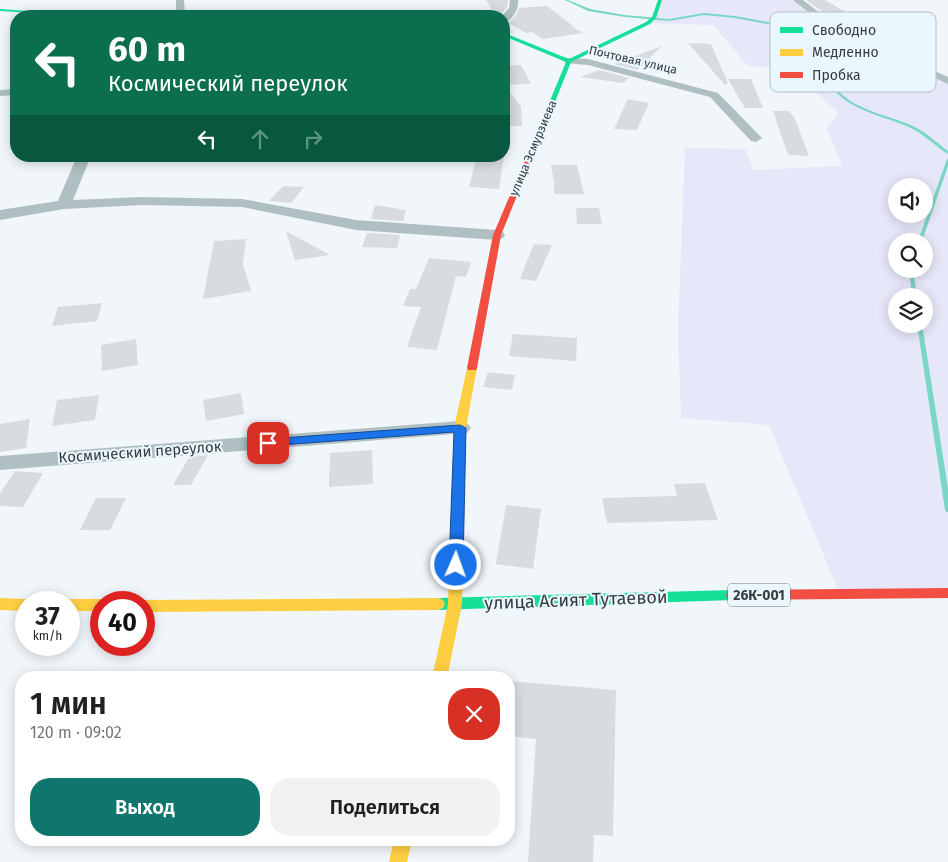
<!DOCTYPE html>
<html lang="ru">
<head>
<meta charset="utf-8">
<style>
  :root { --surface:#fff; --page:#f2f2f2; --text:#202124; --muted:#757577; --accent:#0f766e }
  body { margin:0; font-family:"Fira Sans",sans-serif; background:var(--page); color:var(--text); height:100vh; display:flex; flex-direction:column; font-size:19px; white-space:nowrap }
  * { box-sizing:border-box; margin:0 }
  p { font-size:16px; color:var(--muted) }
  .icon { flex:none; width:28px; height:28px; fill:none; stroke:currentColor; stroke-width:2; stroke-linecap:round; stroke-linejoin:round }
  .map { position:relative; flex:1; overflow:hidden }
  .panel { position:absolute; left:15px; top:671px; width:500px; height:175px; display:flex; flex-direction:column; background:var(--surface); border-radius:20px; box-shadow:0 2px 12px #0003 }
  .panel>* { flex:none }
  .top-card { position:absolute; left:10px; top:10px; width:500px; height:152px; border-radius:20px; box-shadow:0 2px 12px #0003; background:#0b6e4f; color:#fff; overflow:hidden }
  .controls { position:absolute; left:888px; top:178px; display:grid; gap:10px }
  .controls a { display:grid; place-items:center; width:45px; height:45px; border-radius:50%; background:var(--surface); box-shadow:0 2px 12px #0003; font-size:25px }
  .speed { position:absolute; left:15px; top:591px; display:flex; gap:10px; font-size:25px; font-weight:700; text-align:center }
  .speed>* { display:grid; place-content:center; width:65px; height:65px; border-radius:50%; background:var(--surface); box-shadow:0 2px 12px #0003; line-height:1 }
  .speed small { font-size:12px; font-weight:400 }
  .speed .limit { border:8px solid #d22; background:#fff; color:#111 }
  .pin { position:absolute; display:grid; place-items:center; width:42px; height:42px; color:#fff; margin:-21px; border-radius:10px; box-shadow:0 2px 8px #0006 }
  .me { position:absolute; width:55px; margin:-28px; rotate:2deg; stroke-linejoin:round; filter:drop-shadow(0 0 4px #0008) }
  .turn { display:flex; align-items:center; gap:18px; height:105px; padding:0 15px; font-size:22px }
  .turn .icon { width:65px; height:65px; stroke-width:2.5 }
  .turn b { display:block; font-size:35px; line-height:42px }
  .lanes { display:flex; align-items:center; height:48px; padding:0 15px; background:#0003; justify-content:center; gap:25px; direction:ltr }
  .lanes .off { opacity:.35 }
  .round { display:grid; place-items:center; flex:none; width:52px; height:52px; border-radius:20px; background:var(--page) }
  .summary { display:flex; align-items:center; justify-content:space-between; height:85px; padding:0 15px }
  h1 { font-size:30px; font-weight:600; line-height:38px }
  .action { display:flex; gap:10px; margin-top:auto; padding:10px 15px }
  .action a { flex:1; height:58px; border-radius:20px; background:var(--accent); color:#fff; font-size:20px; font-weight:600; line-height:58px; text-align:center }
  .action a+a { background:var(--page); color:var(--text) }
  .map>svg:first-child { display:block }
</style>
</head>
<body>
<div class="map">
<svg width="948" height="862" viewBox="0 0 948 862">
  <rect width="100%" height="100%" fill="#f0f6fa"/>
  <!-- green -->
  <path fill="#e7e7fa" fill-rule="evenodd" d="M660 0H797L838 31 948 81V593L840 594 769 425 681 418 678 330 685 148 746 149 753 170 842 166 827 128 839 113 788 69 748 66 713 25 648 23ZM896 186H924V214H896ZM896 241H924V269H896ZM896 296H924V324H896Z"/>
  <g fill="none" stroke-linecap="round" stroke-linejoin="round">
    <!-- stream -->
    <path fill="#7ad7c6" fill-rule="evenodd" d="M565 0H568L590 9 625 15 669 19 704 13 735 16 806 29 830 44C830 55 828 68 832 79 841 108 889 115 913 126 926 132 937 143 948 151V154C936 147 926 136 913 129 888 116 838 110 829 79 825 68 827 56 827 44L804 31 735 18 704 15 669 21 625 17 588 11Z
      M947 159H948V166L922 241H918Z
      M909 269H913L917 296H912Z
      M917 324H922L948 488V512H946L945 510Z"/>
  </g>
  <!-- building -->
  <path fill="#d8dce0" d="M486 0H508L507 7 500 16H495L486 11 492 10Z
    M806 0H825L873 28 846 29Z
    M547 6 573 26H571L583 33 542 39 532 32 526 33 508 23 514 18 519 8Z
    M688 43 711 44 728 83 725 85Z
    M662 46 637 70 614 64Z
    M521 65 531 84 504 85 521 106 522 126H504V66Z
    M599 70 629 78 623 83 580 77Z
    M728 79H751L763 108H745Z
    M628 99 649 103 637 130 614 129Z
    M773 111H789L795 119 809 156 788 155Z
    M477 156H504L499 189 469 187Z
    M551 165H577L584 194H554V182Z
    M283 186 304 187 291 203 269 201Z
    M375 205 406 210 403 221 371 219Z
    M576 208H599L602 224H577Z
    M286 231 330 255 295 260Z
    M367 233 400 235 397 248 362 247Z
    M246 239 243 264 251 291 203 299 214 241Z
    M534 244 552 245 536 281 520 279Z
    M429 258 471 262 466 277 456 276 437 350 407 347 421 307 403 306 410 289H416Z
    M102 303 97 321 52 326 58 307Z
    M513 334 577 338 576 361 509 356Z
    M136 339 138 365 102 371 101 345Z
    M488 372 515 375 512 390 483 387Z
    M241 393 244 414 206 421 203 400Z
    M99 395 95 420 52 426 57 400Z
    M30 419 26 448 0 452V424Z
    M372 450 373 484 329 487 330 453Z
    M208 455 191 485H173L189 457Z
    M15 471 43 473 23 507 0 506V493Z
    M705 483 718 520 607 523 602 498 677 496 674 484Z
    M96 498H126L110 530H80Z
    M506 505 541 509 533 569 496 564Z
    M509 681 616 690 613 836 594 835 593 862H528L536 739 509 736Z"/>
  <g fill="none" stroke-linecap="round" stroke-linejoin="round">
    <!-- street -->
    <path fill="#b0c0c2" fill-rule="evenodd" d="M176 0H184L185 16H176Z
      M510 0H518C519 9 513 20 504 23V16H502L509 8Z
      M793 0H803L841 29 948 77V84L835 33Z
      M569 58 588 59 718 93 762 138 756 142 751 141 710 97 588 65 565 63 564 61 565 59Z
      M16 89V95L0 96V90Z
      M77 156H91L73 200 142 197 242 199 356 220 497 230 503 232 505 235 503 238 497 240 356 230 242 207 142 205 64 209 0 220V210L58 201Z
      M460 421 467 423 471 428 467 433 0 470V456Z"/>
    <!-- fast -->
    <path fill="#16e098" fill-rule="evenodd" d="M658 0H662L656 18 650 24 571 62 543 132 538 133 537 132 566 62 504 36V33L569 59 646 22 652 17Z
      M0 9 87 15 89 16 0 11Z
      M733 590 738 591 740 595 738 599 733 600 438 610 433 608 431 604 433 600 438 598Z"/>
    <!-- slow -->
    <path fill="#ffcf43" fill-rule="evenodd" d="M472 365 477 368 466 428 462 604 447 678H432L448 604 454 428 467 368Z
      M0 598 26 599 32 602H26V611L0 610Z
      M438 598 443 600 445 604 443 608 438 610 144 612V602H139L144 600Z
      M69 599H101L107 602H101V611H69V602H63Z
      M394 840H412L407 862H389Z"/>
    <!-- jam -->
    <path fill="#f24e42" fill-rule="evenodd" d="M540 130 543 132 501 235 477 368 476 370H468L467 368 493 235 537 132Z
      M948 588V598L733 600 728 599 726 595 728 591 733 590Z"/>
  </g>
  <!-- route -->
  <path fill="#1a73e8" stroke="#114b97" d="M460 425 466 428 463 565 461 569H451L449 565 454 432 268 446 263 443 268 439Z"/>
  <g text-anchor="middle" dominant-baseline="central" stroke-width="4" stroke-linejoin="round" paint-order="stroke">
    <!-- far-street labels -->
    <g font-size="12" fill="#363b3d" stroke="#ebf7ff">
      <text transform="translate(633 60) rotate(13)">Почтовая улица</text>
      <text transform="translate(533 148) rotate(-67)">улица Эсмурзиева</text>
    </g>
    <!-- shield labels -->
    <rect fill="#ebf7ff" stroke="#6c7377" stroke-width="1" x="728" y="583.5" width="62" height="23" rx="4"/>
    <g font-size="14" font-weight="bold" fill="#363b3d">
      <text x="759" y="595">26К-001</text>
    </g>
    <!-- street labels -->
    <g font-size="15" fill="#363b3d" stroke="#ebf7ff">
      <text transform="translate(140 452) rotate(-4)">Космический переулок</text>
    </g>
    <!-- near-street labels -->
    <g font-size="18" fill="#363b3d" stroke="#ebf7ff">
      <text transform="translate(576 600) rotate(-2)">улица Асият Тутаевой</text>
    </g>
  </g>
  <!-- legend -->
  <rect x="770" y="12" width="166" height="80" rx="8" fill="#ebf7ff" stroke="#b5bfc5" stroke-width="1"/>
  <rect x="780" y="27" width="23" height="6" fill="#16e098"/>
  <rect x="780" y="49" width="23" height="7" fill="#ffcf43"/>
  <rect x="780" y="72" width="23" height="6" fill="#f24e42"/>
  <g font-size="14" fill="#363b3d">
    <text x="812" y="35">Свободно</text>
    <text x="812" y="57">Медленно</text>
    <text x="812" y="80">Пробка</text>
  </g>
</svg>
<div class="controls">
<a><svg class="icon" aria-label="sound" viewBox="0 0 24 24"><path d="M4 9h4l5-4v14l-5-4H4zM17 9q2 3 0 6"/></svg></a>
<a><svg class="icon" aria-label="search" viewBox="0 0 24 24"><circle cx="10" cy="10" r="6"/><path d="M15 15l6 6"/></svg></a>
<a><svg class="icon" aria-label="layers" viewBox="0 0 24 24"><path d="M12 4l9 5-9 5-9-5zM3 14l9 5 9-5"/></svg></a>
</div>
<div class="speed"><div>37<small>km/h</small></div><div class="limit">40</div></div>
<div class="pin" style="left:268px;top:443px;background:#d93025"><svg class="icon" aria-label="arrive" viewBox="0 0 24 24"><path d="M6 21V4h12l-3 4 3 4H6"/></svg></div>
<svg class="me" style="left:456px;top:565px" viewBox="-20 -20 40 40"><circle r="17" fill="#1a73e8" stroke="#fff" stroke-width="3"/><path d="M0-11L8 9 0 5-8 9z" fill="#fff"/></svg>
<div class="top-card">
<div class="turn"><svg class="icon" aria-label="left" viewBox="0 0 24 24"><path d="M17 20v-9H6M10 6l-5 5 5 5"/></svg><div><b>60 m</b>Космический переулок</div></div>
<div class="lanes"><svg class="icon" aria-label="left" viewBox="0 0 24 24"><path d="M17 20v-9H6M10 6l-5 5 5 5"/></svg><svg class="icon off" aria-label="ahead" viewBox="0 0 24 24"><path d="M12 20V5M6 11l6-6 6 6"/></svg><svg class="icon off" aria-label="right" viewBox="0 0 24 24"><path d="M7 20v-9h11M14 6l5 5-5 5"/></svg></div>
</div>
<section class="panel">
<div class="summary"><div><h1>1 мин</h1><p>120 m · 09:02</p></div><a class="round" style="background:#d93025;color:#fff"><svg class="icon" aria-label="close" viewBox="0 0 24 24"><path d="M6 6l12 12M18 6L6 18"/></svg></a></div>
<div class="action"><a>Выход</a><a>Поделиться</a></div>
</section>
</div>
</body>
</html>
